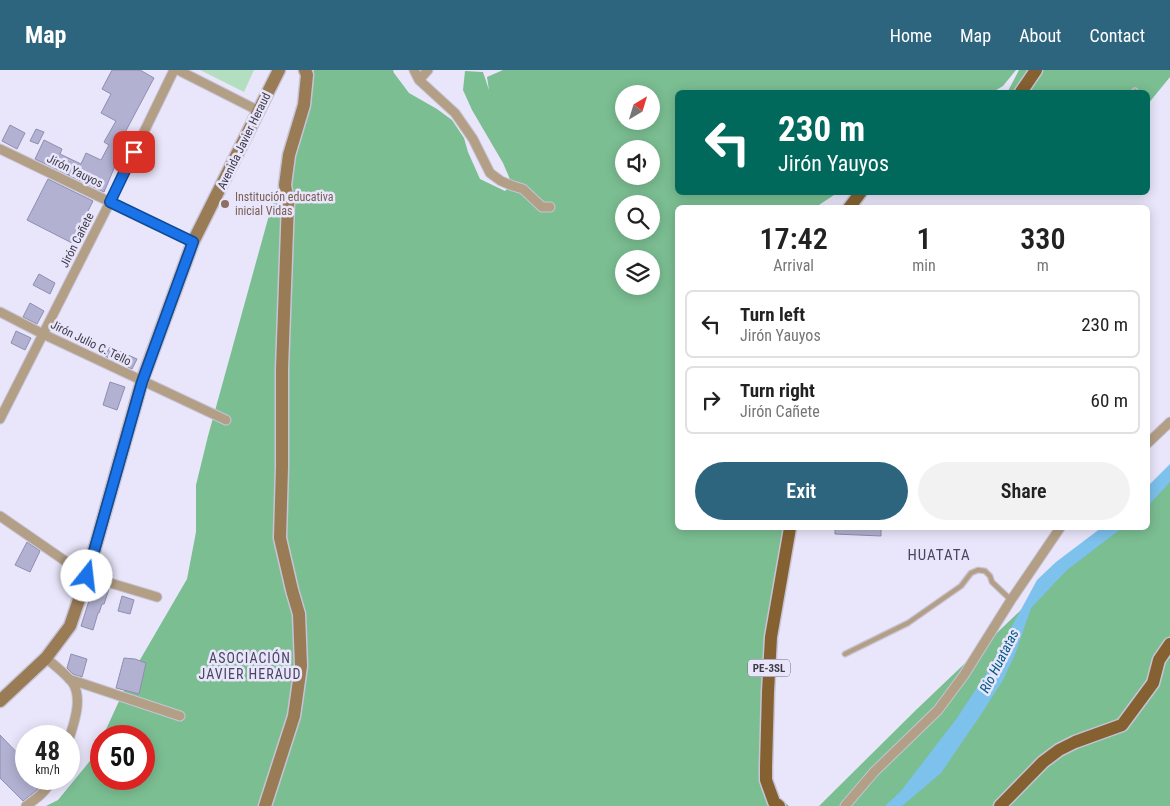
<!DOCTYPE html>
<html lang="en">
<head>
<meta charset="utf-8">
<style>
  :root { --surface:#fff; --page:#f2f2f2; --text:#222; --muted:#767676; --line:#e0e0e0; --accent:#2d657f }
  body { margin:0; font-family:"Roboto Condensed",sans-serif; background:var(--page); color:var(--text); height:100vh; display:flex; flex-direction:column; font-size:19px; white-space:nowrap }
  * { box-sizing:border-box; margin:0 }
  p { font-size:16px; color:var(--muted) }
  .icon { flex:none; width:28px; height:28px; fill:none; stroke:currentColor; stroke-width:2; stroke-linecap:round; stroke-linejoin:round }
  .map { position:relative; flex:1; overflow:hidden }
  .panel { position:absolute; left:675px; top:135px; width:475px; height:325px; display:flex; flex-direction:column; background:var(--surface); border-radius:8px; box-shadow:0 2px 12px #0003 }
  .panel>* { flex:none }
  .banner { position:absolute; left:675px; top:20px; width:475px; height:105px; border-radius:8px; box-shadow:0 2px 12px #0003; background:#00695c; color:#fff; overflow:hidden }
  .needle { width:32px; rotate:38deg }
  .controls { position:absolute; left:615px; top:15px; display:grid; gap:10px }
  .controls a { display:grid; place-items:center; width:45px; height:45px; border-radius:50%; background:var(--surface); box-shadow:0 2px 12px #0003; font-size:25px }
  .speed { position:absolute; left:15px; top:655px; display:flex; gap:10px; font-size:25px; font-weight:700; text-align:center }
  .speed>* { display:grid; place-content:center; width:65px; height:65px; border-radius:50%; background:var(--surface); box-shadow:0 2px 12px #0003; line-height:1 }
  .speed small { font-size:12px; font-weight:400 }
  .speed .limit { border:8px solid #d22; background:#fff; color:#111 }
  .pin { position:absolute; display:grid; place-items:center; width:42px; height:42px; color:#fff; margin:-21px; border-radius:10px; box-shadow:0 2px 8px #0006 }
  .me { position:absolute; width:55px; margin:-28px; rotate:16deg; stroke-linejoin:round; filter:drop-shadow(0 0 4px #0008) }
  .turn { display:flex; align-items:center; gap:18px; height:105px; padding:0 20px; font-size:22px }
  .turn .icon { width:65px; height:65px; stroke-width:2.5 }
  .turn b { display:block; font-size:35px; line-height:42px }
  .eta { display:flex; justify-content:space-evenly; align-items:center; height:85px; text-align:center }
  .eta b { font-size:30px; font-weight:600; line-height:35px }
  .button { display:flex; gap:10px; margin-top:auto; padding:10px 20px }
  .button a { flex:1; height:58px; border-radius:30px; background:var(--accent); color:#fff; font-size:20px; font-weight:600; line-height:58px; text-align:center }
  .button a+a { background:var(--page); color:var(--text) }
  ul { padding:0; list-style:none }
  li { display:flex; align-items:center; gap:15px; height:68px; margin:0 10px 8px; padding:0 10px; border:2px solid var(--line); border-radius:8px }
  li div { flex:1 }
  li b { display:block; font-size:19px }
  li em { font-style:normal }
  header { display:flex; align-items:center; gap:30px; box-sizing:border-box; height:70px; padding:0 25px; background:var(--accent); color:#fff }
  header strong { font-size:24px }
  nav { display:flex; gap:28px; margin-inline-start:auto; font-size:18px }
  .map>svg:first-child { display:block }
</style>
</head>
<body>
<header>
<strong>Map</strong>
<nav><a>Home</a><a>Map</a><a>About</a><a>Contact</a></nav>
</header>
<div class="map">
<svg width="1170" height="736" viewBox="0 0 1170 736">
  <rect width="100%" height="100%" fill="#e9e6fb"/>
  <!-- green -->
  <path fill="#b4dec0" d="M200 0H254L244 22Z"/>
  <!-- forest -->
  <path fill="#7bbe92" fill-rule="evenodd" d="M314 0H393L394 3 409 23 437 39 452 50 464 68 468 82 480 109 505 121 512 114 503 93 472 40 463 20 465 1 483 2 489 20 487 7 503 0H1016L1003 16 993 22H678V122L837 123 816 137 678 138V458H790L778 524 766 685 774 723 789 736H46L58 730 94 686 101 671V709H144V666H103L130 607 187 509 196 462V415L208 366 271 138 290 80 308 15ZM624 24H651V51H624ZM624 79H651V106H624ZM624 134H651V161H624ZM624 189H651V216H624Z
    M1019 0H1170V7L1148 34V22H1009L1008 21Z
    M1170 397V736H819L917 639 1107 458H1148V418Z"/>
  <!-- water -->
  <path fill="#7dc1ed" d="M1170 394V412L1148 436V416Z
    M1101 458H1122L1067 500 1031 538 1016 582 1003 610 982 643 941 703 902 736H885L901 721 957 648 986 604 1037 510 1056 492Z"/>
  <!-- building -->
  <path fill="#b2b1d2" stroke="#8f8eae" d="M112 0H140L154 8 121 70 128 74 115 96 104 122 35 89 44 70 62 79 60 84 81 94 86 83 101 90 109 75 104 72 116 51 101 43 111 24 102 19Z
    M10 55 25 63 17 79 2 71Z
    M36 59 44 62 38 74 30 71Z
    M48 109 93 131 72 173 27 150Z
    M39 204 55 213 50 224 33 215Z
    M30 233 44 241 37 254 23 247Z
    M16 261 31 268 25 280 11 273Z
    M110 277 137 289 132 299 105 286Z
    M110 312 125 317 117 340 103 335Z
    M835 458H881V466L835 464Z
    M27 472 40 481 30 502 15 495Z
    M94 515 109 519 104 534H102L99 543H98L93 560 81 556Z
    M122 526 134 530 130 544 118 541Z
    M71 584 87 589 82 607 73 604 67 598Z
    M124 588 135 589 146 593 139 624 116 618Z
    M0 665 26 692V709H43L44 710 37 720 23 731 0 708Z"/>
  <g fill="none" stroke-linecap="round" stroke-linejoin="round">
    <defs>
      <path id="service" d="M1134 22 1135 21
        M845 584 908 553 961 516 971 503 978 500 985 501 990 506 992 512 1011 530"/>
      <path id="minor" d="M178 0 259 41
        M414 0 419 10 455 43 473 69 490 103 501 111 513 116 523 119 542 137H550
        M419 10 428 0
        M0 79 193 172
        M0 242 43 264 226 350
        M0 349 110 132 174 0
        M1148 373 1170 352
        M0 446 87 506 157 527
        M46 588C54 595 69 606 74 615 82 631 74 653 69 669
        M69 609 180 646
        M26 736C37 728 46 722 52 709
        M845 736 874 702 938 640 964 605 1011 530 1060 458"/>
      <path id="secondary" d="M0 631 46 588 70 556 87 506 142 311 193 172 279 0
        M265 736 294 646 301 596 299 544 292 520 280 468 282 397V299L288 132 285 115 289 85 304 35 307 5 305 0"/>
      <path id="primary" d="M1021 22 1036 0
        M849 138 861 122
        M779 736 774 732 766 710V697L768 622 771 567 790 458
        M1000 736 1043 692 1059 680 1075 672 1122 655 1153 613 1159 590 1170 574"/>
    </defs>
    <!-- service casing -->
    <use href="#service" stroke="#c7c4d7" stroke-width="7"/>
    <!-- minor casing -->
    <use href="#minor" stroke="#c7c4d7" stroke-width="11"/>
    <!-- secondary casing -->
    <use href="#secondary" stroke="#c7c4d7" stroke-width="15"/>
    <!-- primary casing -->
    <use href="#primary" stroke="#c7c4d7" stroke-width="15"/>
    <!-- service -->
    <use href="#service" stroke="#b39f86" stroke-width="4.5"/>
    <!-- minor -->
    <use href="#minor" stroke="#b39f86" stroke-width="9"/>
    <!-- secondary -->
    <use href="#secondary" stroke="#997b56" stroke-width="12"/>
    <!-- primary -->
    <use href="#primary" stroke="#856131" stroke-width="12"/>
  </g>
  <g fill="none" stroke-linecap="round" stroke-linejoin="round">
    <defs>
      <path id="route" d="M87 506 142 312 193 172 110 132 134 82"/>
    </defs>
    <!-- route casing -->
    <use href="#route" stroke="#114b97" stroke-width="12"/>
    <!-- route -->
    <use href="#route" stroke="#1a73e8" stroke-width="9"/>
  </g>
  <!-- markers -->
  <circle fill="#8d6e63" stroke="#e9e6fb" stroke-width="2" cx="225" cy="134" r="5"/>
  <g text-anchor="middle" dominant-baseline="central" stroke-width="5" stroke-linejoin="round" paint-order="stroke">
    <!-- shield labels -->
    <rect fill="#e9e6fb" stroke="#716e7e" stroke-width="1" x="748" y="589.5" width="42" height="17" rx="4"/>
    <g font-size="11" font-weight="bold" fill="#3d3b48">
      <text x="769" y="598">PE-3SL</text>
    </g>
    <!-- street labels -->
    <g font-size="12" fill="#3d3b48" stroke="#e9e6fb">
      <text transform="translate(244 71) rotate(-64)">Avenida Javier Heraud</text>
      <text transform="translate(75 101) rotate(26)">Jirón Yauyos</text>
      <text transform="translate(77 170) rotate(-63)">Jirón Cañete</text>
      <text transform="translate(91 273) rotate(26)">Jirón Julio C. Tello</text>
    </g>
    <!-- education labels -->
    <g font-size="12" fill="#785e54" stroke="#e9e6fb" text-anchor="start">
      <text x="235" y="127">Institución educativa<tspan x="235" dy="14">inicial Vidas</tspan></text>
    </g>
    <!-- neighbourhood labels -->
    <g font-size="14" letter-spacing="1" fill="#4a4562" stroke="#e9e6fb">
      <text x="250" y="588">ASOCIACIÓN<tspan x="250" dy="16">JAVIER HERAUD</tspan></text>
    </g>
    <!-- water labels -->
    <g font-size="14" font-style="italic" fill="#005a84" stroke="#e9e6fb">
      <text transform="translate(999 591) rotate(-63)">Rio Huatatas</text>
    </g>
    <!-- quarter labels -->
    <g font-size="15" letter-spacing="1" fill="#4a4562" stroke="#e9e6fb">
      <text x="939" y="485">HUATATA</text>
    </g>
  </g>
</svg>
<div class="controls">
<a><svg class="needle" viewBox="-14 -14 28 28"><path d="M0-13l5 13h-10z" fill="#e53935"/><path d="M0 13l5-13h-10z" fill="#767676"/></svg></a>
<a><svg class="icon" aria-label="sound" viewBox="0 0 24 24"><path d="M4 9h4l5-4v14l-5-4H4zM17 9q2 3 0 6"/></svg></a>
<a><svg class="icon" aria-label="search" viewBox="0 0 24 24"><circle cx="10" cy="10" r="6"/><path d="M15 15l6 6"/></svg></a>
<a><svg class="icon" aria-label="layers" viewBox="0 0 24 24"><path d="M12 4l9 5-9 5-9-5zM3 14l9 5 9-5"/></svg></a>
</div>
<div class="speed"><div>48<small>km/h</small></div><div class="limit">50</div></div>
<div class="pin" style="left:134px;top:82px;background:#d93025"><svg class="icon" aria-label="arrive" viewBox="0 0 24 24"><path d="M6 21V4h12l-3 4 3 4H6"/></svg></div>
<svg class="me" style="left:87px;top:506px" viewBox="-20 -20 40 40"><circle r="19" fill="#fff"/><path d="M0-13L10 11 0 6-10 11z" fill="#1a73e8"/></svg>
<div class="banner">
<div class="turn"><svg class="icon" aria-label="left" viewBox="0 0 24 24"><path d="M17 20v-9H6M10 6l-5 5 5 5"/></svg><div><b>230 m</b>Jirón Yauyos</div></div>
</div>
<section class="panel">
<div class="eta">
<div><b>17:42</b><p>Arrival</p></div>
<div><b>1</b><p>min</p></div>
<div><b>330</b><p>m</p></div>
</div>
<ul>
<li><svg class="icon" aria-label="left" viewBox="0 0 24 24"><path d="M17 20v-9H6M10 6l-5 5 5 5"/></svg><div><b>Turn left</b><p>Jirón Yauyos</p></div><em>230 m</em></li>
<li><svg class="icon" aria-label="right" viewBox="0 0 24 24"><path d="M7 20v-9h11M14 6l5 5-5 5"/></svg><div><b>Turn right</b><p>Jirón Cañete</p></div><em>60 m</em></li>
</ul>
<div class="button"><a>Exit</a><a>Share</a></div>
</section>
</div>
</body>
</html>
